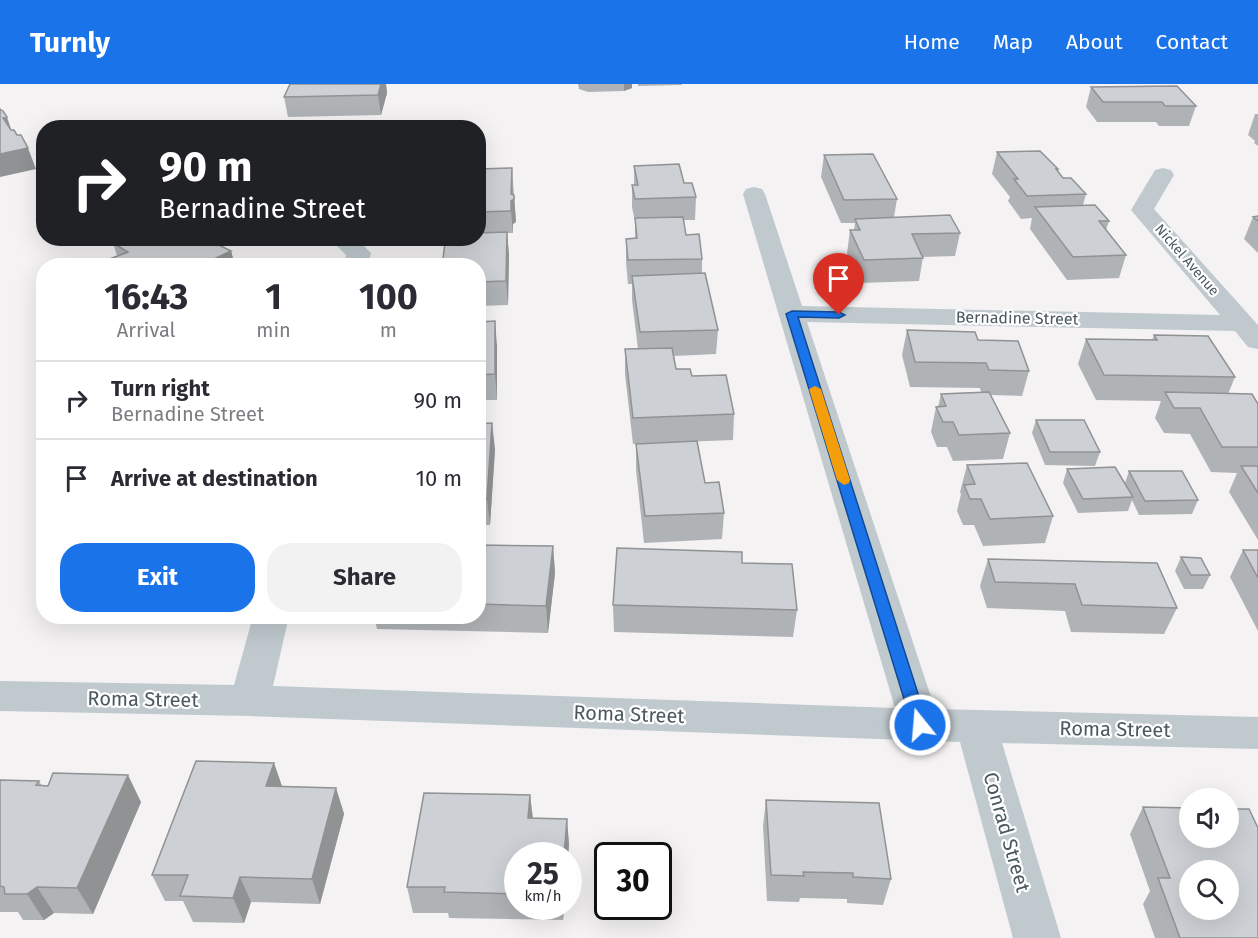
<!DOCTYPE html>
<html lang="en">
<head>
<meta charset="utf-8">
<style>
  :root { --surface:#fff; --page:#f2f2f3; --text:#2b2b33; --muted:#7c7c81; --line:#e1e1e2; --accent:#1a73e8 }
  body { margin:0; font-family:"Fira Sans",sans-serif; background:var(--page); color:var(--text); height:100vh; display:flex; flex-direction:column; font-size:22px; white-space:nowrap }
  * { box-sizing:border-box; margin:0 }
  p { font-size:20px; color:var(--muted) }
  .icon { flex:none; width:33px; height:33px; fill:none; stroke:currentColor; stroke-width:2; stroke-linecap:round; stroke-linejoin:round }
  .map { position:relative; flex:1; overflow:hidden }
  .details { position:absolute; left:36px; top:174px; width:450px; height:366px; display:flex; flex-direction:column; background:var(--surface); border-radius:24px; box-shadow:0 6px 24px #0002 }
  .details>* { flex:none }
  .hud { position:absolute; left:36px; top:36px; width:450px; height:126px; border-radius:24px; box-shadow:0 6px 24px #0002; background:#202124; color:#fff; overflow:hidden }
  .controls { position:absolute; left:1179px; top:704px; display:grid; gap:12px }
  .controls a { display:grid; place-items:center; width:60px; height:60px; border-radius:50%; background:var(--surface); box-shadow:0 6px 24px #0002; font-size:30px }
  .speed { position:absolute; left:504px; top:758px; display:flex; gap:12px; font-size:30px; font-weight:700; text-align:center }
  .speed>* { display:grid; place-content:center; width:78px; height:78px; border-radius:50%; background:var(--surface); box-shadow:0 6px 24px #0002; line-height:1 }
  .speed small { font-size:15px; font-weight:400 }
  .speed .limit { border:3px solid #111; border-radius:9px; background:#fff; color:#111 }
  .pin { position:absolute; display:grid; place-items:center; width:51px; height:51px; color:#fff; margin:-62px -26px; border-radius:50% 50% 50% 0; rotate:-45deg; box-shadow:0 0 6px #0007 }
  .pin .icon { rotate:45deg }
  .me { position:absolute; width:66px; margin:-33px; rotate:343deg; stroke-linejoin:round; filter:drop-shadow(0 0 4px #0008) }
  .turn { display:flex; align-items:center; gap:21px; height:126px; padding:0 24px; font-size:27px }
  .turn .icon { width:78px; height:78px; stroke-width:2.5 }
  .turn b { display:block; font-size:42px; line-height:51px }
  .eta { display:flex; justify-content:space-evenly; align-items:center; height:102px; text-align:center }
  .eta b { font-size:36px; font-weight:700; line-height:42px }
  .button { display:flex; gap:12px; margin-top:auto; padding:12px 24px }
  .button a { flex:1; height:69px; border-radius:24px; background:var(--accent); color:#fff; font-size:24px; font-weight:700; line-height:69px; text-align:center }
  .button a+a { background:var(--page); color:var(--text) }
  ul { padding:0; list-style:none }
  li { display:flex; align-items:center; gap:18px; height:78px; padding:0 24px; border-top:2px solid var(--line) }
  li div { flex:1 }
  li b { display:block; font-size:22px }
  li em { font-style:normal }
  header { display:flex; align-items:center; gap:36px; box-sizing:border-box; height:84px; padding:0 30px; background:var(--accent); color:#fff }
  header strong { font-size:28px }
  nav { display:flex; gap:33px; margin-inline-start:auto; font-size:21px }
  .map>svg:first-child { display:block }
</style>
</head>
<body>
<header>
<strong>Turnly</strong>
<nav><a>Home</a><a>Map</a><a>About</a><a>Contact</a></nav>
</header>
<div class="map">
<svg width="1258" height="854" viewBox="0 0 1258 854">
  <rect width="100%" height="100%" fill="#f4f2f3"/>
  <g fill="none" stroke-linecap="round" stroke-linejoin="round">
    <!-- minor -->
    <path fill="#bfc9ce" fill-rule="evenodd" d="M1163 84 1171 86 1174 91 1154 125 1258 241V265L1248 263 1235 247 807 238 935 625 1258 633V665L1002 659 1061 854H1013L960 658 250 632 0 627V597L234 601 253 532H289L273 602 895 624 743 110 746 105 754 103 762 105 765 110 802 222 1220 231 1131 126 1155 86Z
      M329 154H356L371 169 368 182H344L346 171Z"/>
  </g>
  <!-- wall -->
  <path fill="#b0b3b6" d="M290 0H386L387 9 381 31 288 33 284 13Z
    M578 0H632V4L624 7 588 8 579 5Z
    M638 0H682V1L638 2Z
    M1091 3 1196 22 1189 42H1159L1156 38H1097L1086 23Z
    M1255 30H1258V62L1254 59 1255 57 1248 51Z
    M997 68 1058 85V87L1063 94 1086 110 1083 121 1109 137 1106 146 1126 171 1119 194 1067 196 1030 145 1032 134 1021 135 1008 117 1010 113 992 90Z
    M824 71 897 115 894 133 960 149 955 172 923 173 919 197 860 199 847 169 850 146H854L855 139H841L821 93Z
    M634 82 684 99 696 113 695 136H684L686 151 702 175V190L718 246 716 270 674 272 676 285 692 292 734 330 733 356 633 360 625 290V265H638L632 216V200H628L626 178V155L635 154V138L632 123V101H634Z
    M512 84 516 138 513 140V149H507L509 171 508 221 478 222V182L451 159 452 155 449 154H478V85Z
    M1258 132V169L1244 155 1253 133Z
    M204 158 231 167 235 182H109L107 176 117 172 113 159Z
    M478 238 497 262V316H478Z
    M907 246 978 256 1029 287 1022 312 991 311 1010 349 1003 375 953 377 947 363H937L931 348 936 323H938L941 310 981 308 980 304 910 303 902 271Z
    M1154 251 1235 293 1228 310 1258 320V456L1229 408 1237 389 1211 388 1190 350 1164 349 1155 334 1161 317 1096 316 1078 280 1086 255 1152 256Z
    M1036 336 1100 368 1095 382 1045 381 1032 349Z
    M478 340 495 365 490 441H478Z
    M636 360 705 399 724 429 722 455 644 459 636 386Z
    M967 381 1053 432 1045 459 983 462 974 441H963L957 427 961 410 960 408Z
    M1067 385 1125 399 1129 387 1198 416 1192 430 1139 431 1132 416 1128 427 1078 429 1063 399Z
    M478 461 553 462 555 489 548 549 377 545 374 532H478Z
    M1243 466H1258V547L1230 493Z
    M1181 473 1210 491 1203 505H1184L1175 487Z
    M988 475 1177 524 1164 550 1071 548 1065 527 987 524 980 502Z
    M742 479 797 526 793 553 614 548 613 521Z
    M274 679 282 703 336 704 344 730 320 820 251 818 244 839 193 838 183 817H165L152 791Z
    M0 696 39 697 42 702 141 718 93 830 54 829 44 836H23L18 828H0Z
    M530 711 533 734 567 735 569 761 568 771H518V822H564L563 836 449 834 448 829H413L407 803Z
    M766 716 891 795 883 821 847 819V815L800 814 799 818 767 817 763 742Z
    M1143 723 1258 854H1155L1143 820 1150 807 1130 750Z"/>
  <!-- shaded-wall -->
  <path fill="#909294" d="M381 0H386L387 9 381 31 378 11Z
    M624 0H632V4L624 7Z
    M7 33 14 54 3 34Z
    M28 64 36 85 0 93V70Z
    M512 84 513 116 514 111 516 138 513 140V149L511 127Z
    M507 148 509 171 508 221 506 197Z
    M231 167 235 182H199Z
    M144 177 146 182H134Z
    M495 237 497 262V316L495 290Z
    M492 339 495 365 490 441 487 415Z
    M553 462 555 489 548 549 546 522Z
    M274 679 283 705 266 702Z
    M128 691 141 718 93 830 77 804Z
    M336 704 344 730 320 820 312 795Z
    M530 711 533 737 528 734Z
    M567 735 569 761 568 771H564Z
    M240 793 251 818 244 839 233 814Z
    M37 803 54 829 44 836 27 810Z
    M562 822H564L563 836Z"/>
  <!-- building -->
  <path fill="#cdd0d4" stroke="#909294" stroke-width="1.5" fill-rule="evenodd" d="M290 0H381L378 11 284 13Z
    M1177 2 1196 22H1165L1162 18H1103L1091 3Z
    M0 25 3 27 7 33 3 34 11 46H14L17 51H21L28 64 0 70Z
    M314 37 315 44H256Z
    M388 37 430 44H378Z
    M1040 67 1058 85H1056L1063 94H1071L1086 110 1027 112 1014 95H1018L997 68Z
    M873 70 897 115 844 116 824 71Z
    M679 80 684 99H692L696 113 635 115 632 101H638L634 82Z
    M512 84 511 110 514 111V115L511 117V127L478 128V85Z
    M1095 121 1109 137H1099L1126 171 1073 173 1035 123Z
    M950 131 960 149 912 150 923 174 864 176 850 146H860L855 135Z
    M1258 132V137L1253 133Z
    M683 133 686 151 699 150 702 175 628 176 626 155 637 154 635 134Z
    M507 148 506 197 478 198V182H442L445 159H451L452 154H478V149Z
    M124 154H198L204 158 209 156 231 167 199 182H152L144 177 134 182H117L107 176 128 168 113 159Z
    M705 189 718 246 640 248 632 192Z
    M495 237V290L478 291V238Z
    M907 246 975 248 978 256 1018 257 1029 287 989 286 986 279 915 278Z
    M1154 251 1208 252 1235 293 1104 291 1086 255 1157 256Z
    M672 264 676 285H690L692 292 726 291 734 330 633 334 625 265Z
    M989 308 1010 349 959 351 953 338H943L936 323 946 322 941 310Z
    M1165 308 1252 310 1258 320V363H1222L1200 324H1174Z
    M1036 336H1084L1100 368H1050Z
    M492 339 487 415H478V340Z
    M697 357 705 399 719 398 724 429 645 432 636 360Z
    M1027 379 1053 432 990 435 981 415H970L964 401 975 400 967 381Z
    M1241 382H1258V409Z
    M1115 383 1133 413 1083 415 1067 385Z
    M1129 387H1182L1198 416 1145 417Z
    M478 461 553 462 546 522 478 520Z
    M617 464 742 468V479L792 480 797 526 613 521Z
    M1243 466H1258V494Z
    M1181 473 1201 474 1210 491H1191Z
    M988 475 1157 479 1177 524 1082 521 1075 500 995 498Z
    M196 677 274 679 266 702 336 704 312 795 240 793 233 814 180 812 188 791H152Z
    M53 689 128 691 77 804 37 803 27 810H5L4 803 0 802V696L39 697 36 701 48 702Z
    M424 709 530 711 528 734 567 735 564 771H518V810L444 808 445 803H407Z
    M766 716 879 719 891 795 853 793V789L803 788 804 792 771 791Z
    M1143 723 1190 724V753H1228V725H1249L1258 744V854H1180L1158 794H1170ZM1190 786H1228V825H1190Z"/>
  <!-- route -->
  <path fill="#1a73e8" stroke="#114b97" stroke-width="1.5" d="M792 227 839 228 845 231 839 234 798 233 928 641 926 645 920 647 914 645 912 641 786 230Z"/>
  <!-- slow -->
  <path fill="#f59e0b" d="M815 302 821 305 850 396 849 399 844 401 837 396 809 305Z"/>
  <g text-anchor="middle" dominant-baseline="central" stroke-width="4.5" stroke-linejoin="round" paint-order="stroke">
    <!-- far-street labels -->
    <g font-size="14" fill="#4b595f" stroke="#fff">
      <text transform="translate(1187 176) rotate(49)">Nickel Avenue</text>
    </g>
    <!-- street labels -->
    <g font-size="16" fill="#4b595f" stroke="#fff">
      <text transform="translate(1017 234) rotate(1)">Bernadine Street</text>
    </g>
    <!-- near-street labels -->
    <g font-size="20" fill="#4b595f" stroke="#fff">
      <text transform="translate(143 615) rotate(1)">Roma Street</text>
      <text transform="translate(629 630) rotate(2)">Roma Street</text>
      <text transform="translate(1115 645) rotate(1)">Roma Street</text>
      <text transform="translate(1007 748) rotate(74)">Conrad Street</text>
    </g>
  </g>
</svg>
<div class="controls">
<a><svg class="icon" aria-label="sound" viewBox="0 0 24 24"><path d="M4 9h4l5-4v14l-5-4H4zM17 9q2 3 0 6"/></svg></a>
<a><svg class="icon" aria-label="search" viewBox="0 0 24 24"><circle cx="10" cy="10" r="6"/><path d="M15 15l6 6"/></svg></a>
</div>
<div class="speed"><div>25<small>km/h</small></div><div class="limit">30</div></div>
<div class="pin" style="left:839px;top:231px;background:#d93025"><svg class="icon" aria-label="arrive" viewBox="0 0 24 24"><path d="M6 21V4h12l-3 4 3 4H6"/></svg></div>
<svg class="me" style="left:920px;top:641px" viewBox="-20 -20 40 40"><circle r="17" fill="#1a73e8" stroke="#fff" stroke-width="3"/><path d="M0-11L8 9 0 5-8 9z" fill="#fff"/></svg>
<div class="hud">
<div class="turn"><svg class="icon" aria-label="right" viewBox="0 0 24 24"><path d="M7 20v-9h11M14 6l5 5-5 5"/></svg><div><b>90 m</b>Bernadine Street</div></div>
</div>
<section class="details">
<div class="eta">
<div><b>16:43</b><p>Arrival</p></div>
<div><b>1</b><p>min</p></div>
<div><b>100</b><p>m</p></div>
</div>
<ul>
<li><svg class="icon" aria-label="right" viewBox="0 0 24 24"><path d="M7 20v-9h11M14 6l5 5-5 5"/></svg><div><b>Turn right</b><p>Bernadine Street</p></div><em>90 m</em></li>
<li><svg class="icon" aria-label="arrive" viewBox="0 0 24 24"><path d="M6 21V4h12l-3 4 3 4H6"/></svg><div><b>Arrive at destination</b></div><em>10 m</em></li>
</ul>
<div class="button"><a>Exit</a><a>Share</a></div>
</section>
</div>
</body>
</html>
